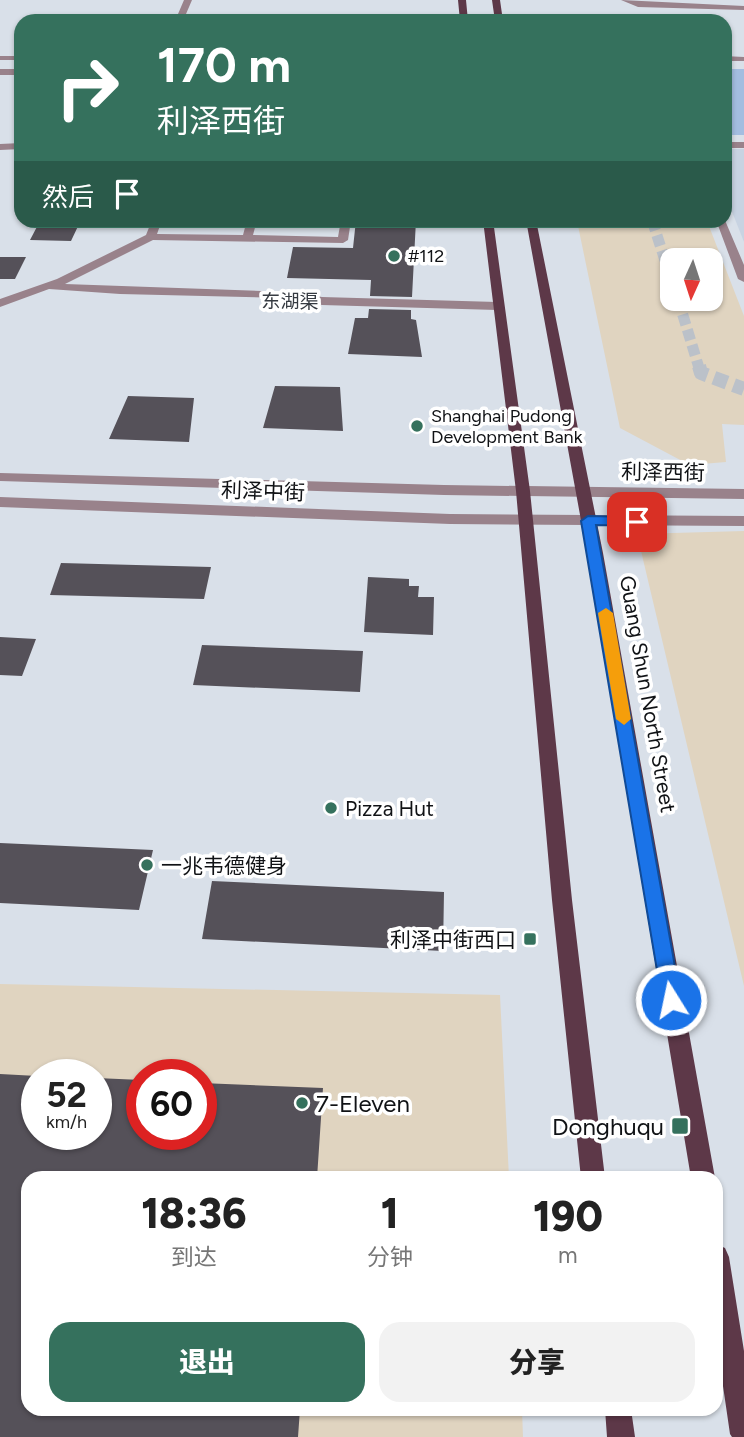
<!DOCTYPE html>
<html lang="zh">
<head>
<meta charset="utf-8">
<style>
  :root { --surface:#fff; --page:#f2f2f2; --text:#222; --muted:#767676; --accent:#35715d }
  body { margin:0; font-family:Figtree,"Noto Sans SC",sans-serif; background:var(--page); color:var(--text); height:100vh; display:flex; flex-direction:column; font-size:26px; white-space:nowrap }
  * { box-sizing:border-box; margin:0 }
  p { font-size:23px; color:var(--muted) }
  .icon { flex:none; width:38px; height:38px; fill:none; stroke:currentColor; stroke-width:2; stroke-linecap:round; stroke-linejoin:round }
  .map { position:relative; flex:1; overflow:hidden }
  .side { position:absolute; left:21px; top:1171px; width:702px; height:245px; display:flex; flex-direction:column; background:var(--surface); border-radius:21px; box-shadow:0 2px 5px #0004 }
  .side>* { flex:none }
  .hud { position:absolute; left:14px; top:14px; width:718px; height:214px; border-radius:21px; box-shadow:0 2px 5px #0004; background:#35715d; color:#fff; overflow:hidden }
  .needle { width:46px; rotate:183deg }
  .fabs { position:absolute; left:660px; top:248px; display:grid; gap:14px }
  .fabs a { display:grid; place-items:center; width:63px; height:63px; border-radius:14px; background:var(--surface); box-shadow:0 2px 5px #0004; font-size:35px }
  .speed { position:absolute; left:21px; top:1059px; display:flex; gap:14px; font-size:35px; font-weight:700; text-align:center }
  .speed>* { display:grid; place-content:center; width:91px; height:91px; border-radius:50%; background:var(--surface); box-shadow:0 2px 5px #0004; line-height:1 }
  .speed small { font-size:18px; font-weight:400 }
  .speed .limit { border:10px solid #d22; background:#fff; color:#111 }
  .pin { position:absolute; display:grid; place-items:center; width:60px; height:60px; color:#fff; margin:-30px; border-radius:14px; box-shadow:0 4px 10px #0006 }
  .me { position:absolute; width:77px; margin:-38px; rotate:350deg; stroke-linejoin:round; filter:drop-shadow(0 0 5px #0008) }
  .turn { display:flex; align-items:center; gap:24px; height:147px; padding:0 28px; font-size:32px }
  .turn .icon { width:91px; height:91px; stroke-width:2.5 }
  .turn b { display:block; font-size:49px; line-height:60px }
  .then { display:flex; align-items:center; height:66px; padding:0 28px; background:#0003; gap:14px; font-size:26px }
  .eta { display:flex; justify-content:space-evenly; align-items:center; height:119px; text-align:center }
  .eta b { font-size:42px; font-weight:800; line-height:49px }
  .action { display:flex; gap:14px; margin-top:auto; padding:14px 28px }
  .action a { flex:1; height:80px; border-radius:21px; background:var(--accent); color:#fff; font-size:28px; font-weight:800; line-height:80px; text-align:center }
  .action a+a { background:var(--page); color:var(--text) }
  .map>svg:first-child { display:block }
</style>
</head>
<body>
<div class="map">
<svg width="744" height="1437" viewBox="0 0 744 1437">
  <rect width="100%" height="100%" fill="#d9e0e9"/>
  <!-- commercial -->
  <path fill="#e0d4c0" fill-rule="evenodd" d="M577 221H707L744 316V425L722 424 726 462 702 464 684 462 620 428ZM672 261H710V299H672Z
    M744 531V986L637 534Z
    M0 984 500 995 509 1178H28V1409H522L523 1437H0ZM37 1074H96V1134H37ZM142 1074H201V1134H142Z"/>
  <!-- built -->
  <path fill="#c8d3e2" d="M724 149H744V242L725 194Z"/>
  <!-- green -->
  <path fill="#a3bde0" d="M724 69H744V135H725Z"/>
  <!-- building -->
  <path fill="#555159" d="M356 220H416L412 297 370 296 371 280 287 278 293 247 353 248Z
    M40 221 80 222 71 241 30 240Z
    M0 257H26L15 279H0Z
    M369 309 411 310V319L416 320 422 357 348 354 355 318H368Z
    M275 386 340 387 343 431 263 428Z
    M128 396 194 398 189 442 109 439Z
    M61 563 211 567 204 599 50 595Z
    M368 577 409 579V586H419L418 597H434L433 635 364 632Z
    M0 637 36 639 22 676 0 675Z
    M202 645 363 651 360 692 193 685Z
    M0 843 153 850 139 910 0 903Z
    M212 881 444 892 443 951 202 939Z
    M0 1074 37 1076V1134H96V1078L142 1080V1134H201V1083L323 1088 317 1178H28V1409H300L298 1437H0Z"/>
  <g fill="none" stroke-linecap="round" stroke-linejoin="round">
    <!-- minor-tunnel-far1 -->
    <path stroke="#bbc1c9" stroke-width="11" stroke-dasharray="11 5" stroke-linecap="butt" d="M652 220 672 282
      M678 299 699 368"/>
    <!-- minor-tunnel -->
    <path stroke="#bbc1c9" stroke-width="14" stroke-dasharray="14 7" stroke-linecap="butt" d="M699 366 701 373 744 389"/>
    <!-- minor -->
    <path fill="#99828b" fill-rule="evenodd" d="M184 0H192L183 21H175Z
      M621 0 744 6V10L638 7Z
      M0 56H21V60H0Z
      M724 56 744 57V61H724Z
      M0 69H21V75H0Z
      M724 142H744V148H724Z
      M21 143V149L0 150V144Z
      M724 218 744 265V282L738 279 716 220H724Z
      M152 220H162L157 234 243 235 247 220H257L253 235 338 237 341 220H351L348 240 343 243 153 240 65 284 291 292 322 297 497 302 503 306 497 310 322 305 291 298 120 294 49 289 0 307V299L57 279 146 235Z
      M0 473 444 485 744 489V499L444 495 0 481Z
      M0 497 450 514 744 516V526L450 524 0 507Z"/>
    <!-- major -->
    <path fill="#5d3848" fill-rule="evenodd" d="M458 0H466L468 21H460Z
      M492 0H500L503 21H495Z
      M483 220H493L530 491 572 900 605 1178H581L552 900 516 491Z
      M526 220H536L603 553 715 1178H691L587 553Z
      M716 1244 725 1248 729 1257 744 1351V1437H732L730 1434 716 1338Z
      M605 1409H631L635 1437H607Z"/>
  </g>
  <!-- route -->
  <path fill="#1a73e8" stroke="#114b97" stroke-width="2" d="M588 516 637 517 644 522 637 526 596 525 681 1000 678 1006 671 1009 665 1006 662 1000 581 521Z"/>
  <!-- slow -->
  <path fill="#f59e0b" d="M606 608 613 613 631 719 624 725 616 719 598 613Z"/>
  <!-- markers -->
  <g fill="#35715d" stroke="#fff" stroke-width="2.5">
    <circle cx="394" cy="256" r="7"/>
    <circle cx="417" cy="426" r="7"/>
    <circle cx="331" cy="808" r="7"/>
    <circle cx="147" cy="865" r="7"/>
    <rect x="523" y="932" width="14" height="14" rx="3.5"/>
    <circle cx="302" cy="1103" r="7"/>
    <rect x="671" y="1117" width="18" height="18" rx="3.5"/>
  </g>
  <g text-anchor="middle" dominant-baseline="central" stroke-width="7" stroke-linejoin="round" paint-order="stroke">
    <!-- far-poi labels -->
    <g font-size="18" fill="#101215" stroke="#fff" text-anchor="start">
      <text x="408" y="256">#112</text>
      <text x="431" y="416">Shanghai Pudong<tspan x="431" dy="21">Development Bank</tspan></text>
    </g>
    <!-- far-neighbourhood labels -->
    <g font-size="19" fill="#363b42" stroke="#fff">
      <text x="290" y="301">东湖渠</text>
    </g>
    <!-- street labels -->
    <g font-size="21" fill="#101215" stroke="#fff">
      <text transform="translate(663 472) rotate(1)">利泽西街</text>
      <text transform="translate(263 491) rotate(2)">利泽中街</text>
      <text transform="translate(648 694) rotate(80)">Guang Shun North Street</text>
    </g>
    <!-- poi labels -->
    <g font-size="21" fill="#101215" stroke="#fff" text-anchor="start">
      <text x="345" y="808">Pizza Hut</text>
      <text x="161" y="865">一兆韦德健身</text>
      <text x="516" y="939" text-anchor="end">利泽中街西口</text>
    </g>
    <!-- near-poi labels -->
    <g font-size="24" fill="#101215" stroke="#fff" text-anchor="start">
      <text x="316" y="1103">7-Eleven</text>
      <text x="664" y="1126" text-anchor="end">Donghuqu</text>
    </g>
  </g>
</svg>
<div class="fabs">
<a><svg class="needle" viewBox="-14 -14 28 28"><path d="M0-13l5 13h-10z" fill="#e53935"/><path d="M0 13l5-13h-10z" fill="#767676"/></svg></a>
</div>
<div class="speed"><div>52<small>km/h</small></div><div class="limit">60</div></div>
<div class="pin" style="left:637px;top:522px;background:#d93025"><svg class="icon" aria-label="arrive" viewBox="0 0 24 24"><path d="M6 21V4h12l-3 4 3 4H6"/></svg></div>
<svg class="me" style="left:671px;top:1000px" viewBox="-20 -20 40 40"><circle r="17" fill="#1a73e8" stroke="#fff" stroke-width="3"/><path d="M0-11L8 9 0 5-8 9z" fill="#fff"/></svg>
<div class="hud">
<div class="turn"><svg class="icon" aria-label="right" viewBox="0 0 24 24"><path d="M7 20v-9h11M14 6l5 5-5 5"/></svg><div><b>170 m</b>利泽西街</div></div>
<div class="then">然后<svg class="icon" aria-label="arrive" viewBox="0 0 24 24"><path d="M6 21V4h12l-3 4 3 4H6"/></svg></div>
</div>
<section class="side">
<div class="eta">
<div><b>18:36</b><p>到达</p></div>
<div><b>1</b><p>分钟</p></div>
<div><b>190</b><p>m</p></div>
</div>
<div class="action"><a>退出</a><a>分享</a></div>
</section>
</div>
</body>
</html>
